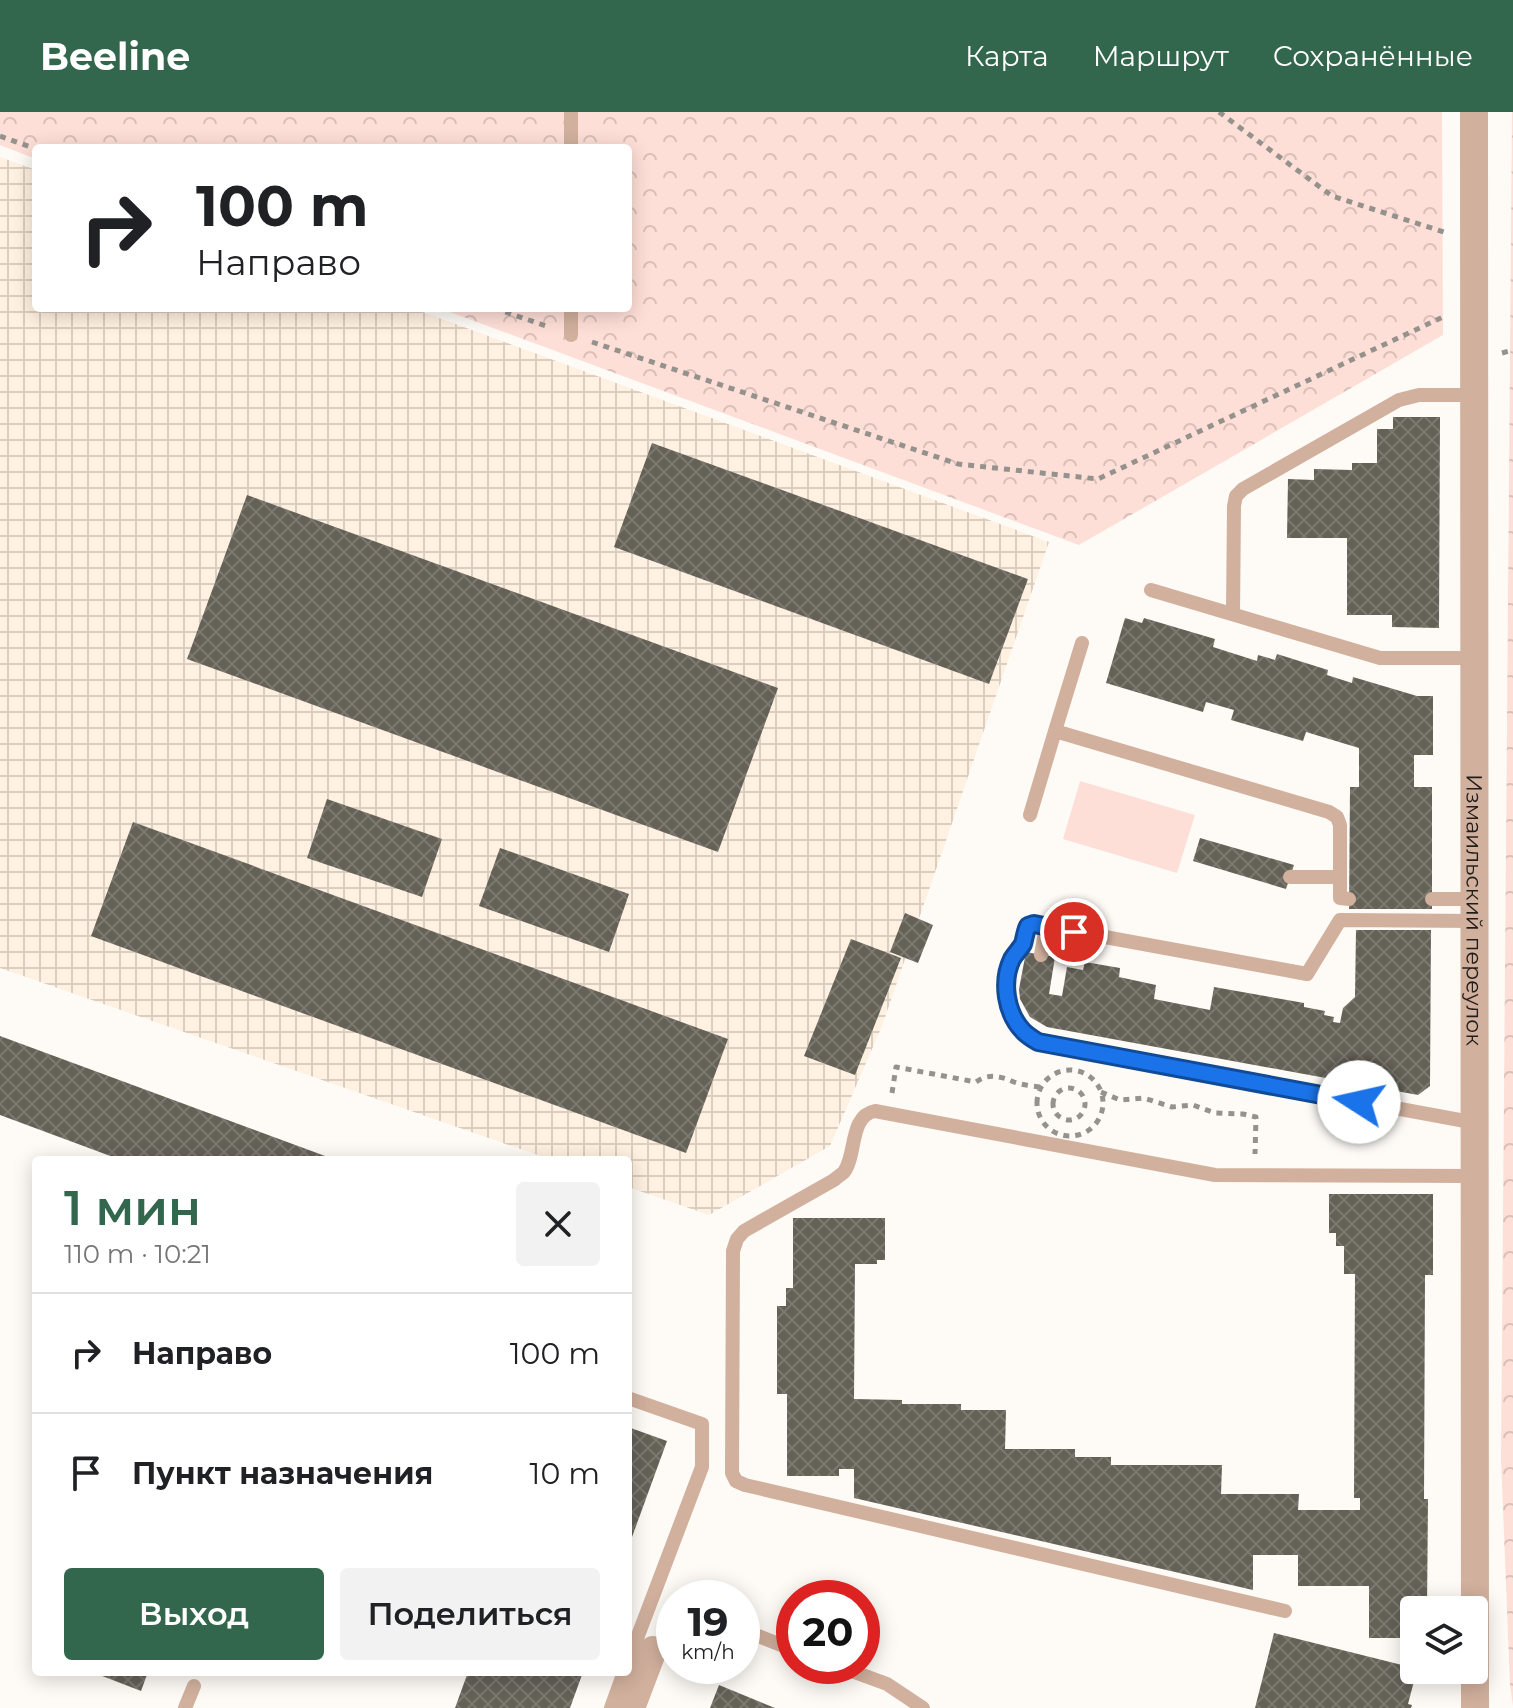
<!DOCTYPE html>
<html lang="ru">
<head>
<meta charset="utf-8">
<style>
  :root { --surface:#fff; --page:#f2f2f2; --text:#202124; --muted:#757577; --line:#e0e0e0; --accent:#32674d }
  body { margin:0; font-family:Montserrat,sans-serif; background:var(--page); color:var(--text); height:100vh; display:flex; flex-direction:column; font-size:30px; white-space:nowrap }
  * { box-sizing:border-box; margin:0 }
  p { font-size:26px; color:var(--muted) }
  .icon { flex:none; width:44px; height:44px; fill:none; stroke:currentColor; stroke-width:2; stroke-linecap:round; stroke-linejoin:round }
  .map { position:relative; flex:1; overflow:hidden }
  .sheet { position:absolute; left:32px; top:1044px; width:600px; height:520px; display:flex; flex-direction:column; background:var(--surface); border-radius:8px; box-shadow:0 4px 20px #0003 }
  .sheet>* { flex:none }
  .top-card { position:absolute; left:32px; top:32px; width:600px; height:168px; border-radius:8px; box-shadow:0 4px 20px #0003; background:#fff; color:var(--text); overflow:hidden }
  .tools { position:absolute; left:1400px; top:1484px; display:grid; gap:16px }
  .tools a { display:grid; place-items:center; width:88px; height:88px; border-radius:8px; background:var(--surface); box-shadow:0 4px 20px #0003; font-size:40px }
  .speed { position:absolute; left:656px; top:1468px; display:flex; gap:16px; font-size:40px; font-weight:700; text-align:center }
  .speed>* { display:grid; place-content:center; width:104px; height:104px; border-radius:50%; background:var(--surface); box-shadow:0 4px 20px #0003; line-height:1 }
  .speed small { font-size:20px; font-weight:400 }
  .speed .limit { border:12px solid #d22; background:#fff; color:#111 }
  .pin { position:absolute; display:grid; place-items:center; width:68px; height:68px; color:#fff; margin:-34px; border:4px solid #fff; border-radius:50%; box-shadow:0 2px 8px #0007 }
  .me { position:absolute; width:88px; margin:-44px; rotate:280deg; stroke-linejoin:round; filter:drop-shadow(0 0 6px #0008) }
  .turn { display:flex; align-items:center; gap:28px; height:168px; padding:0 32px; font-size:36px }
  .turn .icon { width:104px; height:104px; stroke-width:2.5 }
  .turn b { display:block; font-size:56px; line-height:68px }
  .round { display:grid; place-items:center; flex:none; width:84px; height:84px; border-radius:8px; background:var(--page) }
  .summary { display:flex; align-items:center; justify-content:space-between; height:136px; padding:0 32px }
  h1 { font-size:48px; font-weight:600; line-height:60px; color:var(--accent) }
  .cta { display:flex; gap:16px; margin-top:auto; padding:16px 32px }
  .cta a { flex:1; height:92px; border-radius:8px; background:var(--accent); color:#fff; font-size:32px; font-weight:600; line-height:92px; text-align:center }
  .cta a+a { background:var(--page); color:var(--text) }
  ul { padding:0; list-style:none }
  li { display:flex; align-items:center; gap:24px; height:120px; padding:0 32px; border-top:2px solid var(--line) }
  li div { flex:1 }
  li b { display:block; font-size:30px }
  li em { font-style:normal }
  header { display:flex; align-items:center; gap:48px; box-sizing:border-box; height:112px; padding:0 40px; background:var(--accent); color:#fff }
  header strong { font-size:38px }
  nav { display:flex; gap:44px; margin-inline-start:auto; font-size:28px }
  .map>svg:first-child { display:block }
</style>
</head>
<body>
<header>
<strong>Beeline</strong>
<nav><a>Карта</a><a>Маршрут</a><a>Сохранённые</a></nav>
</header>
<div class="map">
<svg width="1513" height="1596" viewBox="0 0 1513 1596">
  <defs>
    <pattern id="industrial-grid" width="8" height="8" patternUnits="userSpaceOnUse" patternTransform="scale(2)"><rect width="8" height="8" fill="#fff1e1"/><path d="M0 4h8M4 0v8" fill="none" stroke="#dacec0"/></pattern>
    <pattern id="forest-crowns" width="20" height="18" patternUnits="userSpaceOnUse" patternTransform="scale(2)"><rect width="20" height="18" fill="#fedfd7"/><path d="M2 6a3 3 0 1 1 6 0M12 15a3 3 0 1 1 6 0" fill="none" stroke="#d9bfb8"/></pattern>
    <pattern id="building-cross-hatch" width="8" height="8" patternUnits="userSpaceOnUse" patternTransform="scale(2)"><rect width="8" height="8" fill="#656157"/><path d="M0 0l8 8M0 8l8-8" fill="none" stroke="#7b7870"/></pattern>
  </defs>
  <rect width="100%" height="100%" fill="#fefbf7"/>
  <!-- industrial -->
  <path fill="url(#industrial-grid)" d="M0 45 36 58V196H412L1049 430 882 914 830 1034 709 1103 628 1075V1048H552L0 856Z"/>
  <!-- grass -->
  <path fill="#fedfd7" d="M1080 669 1195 703 1177 761 1063 727Z"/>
  <!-- forest -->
  <path fill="url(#forest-crowns)" d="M0 0H1442L1443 223 1079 433 439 196H628V36H36V47L0 33Z
    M1512 0H1513V1594L1510 1573 1501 1347Z"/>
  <!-- building -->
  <path fill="url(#building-cross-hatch)" d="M1393 305H1440L1439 516 1392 515V503H1347V426H1287L1288 367 1314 368V357L1352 358V351H1377V317H1393Z
    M652 331 1028 467 989 572 614 435Z
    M247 383 778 576 718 740 187 547Z
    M1125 506 1142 511 1144 506 1215 527 1213 535 1257 549 1258 543 1275 548 1277 542 1328 558 1327 563 1352 571 1353 565 1417 584H1433V643H1414V675H1432V797H1349L1350 675H1359V636L1306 620 1303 629 1231 608 1234 598 1206 590 1203 600 1106 571Z
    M327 687 442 727 422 785 307 746Z
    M133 710 728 927 686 1041 91 824Z
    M1200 726 1294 753 1286 777 1193 749Z
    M500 736 629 782 609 840 479 794Z
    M905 801 933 813 918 851 890 840Z
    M1356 818H1431L1430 974 1418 983 1047 915 1030 905 1020 887 1019 877 1026 840 1055 845 1049 882 1062 884 1067 855 1083 858 1085 850 1120 856 1119 865 1156 873 1154 887 1210 898 1214 875 1304 891V895L1325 899 1324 903 1334 905 1333 910 1340 911 1343 896 1355 885Z
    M851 827 901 846 855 963 804 944Z
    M0 924 336 1048H122L113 1045 0 1003Z
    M1329 1082H1433V1163H1425L1424 1387H1428L1427 1498H1414V1526H1369V1474H1298V1443H1253V1478L854 1386V1357H839V1364H787V1282H777V1194H786V1176H793V1106H885V1148H877V1152H855L854 1287 902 1288V1292H961V1298H1006L1005 1337H1075V1345H1111V1353H1222L1221 1382H1299L1298 1398H1360V1386H1354L1355 1162H1344V1134H1336V1121H1329Z
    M628 1315 667 1329 628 1436Z
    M1274 1521 1414 1556V1558H1417L1408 1592 1412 1593 1411 1596H1255Z
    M92 1560H148L141 1579Z
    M468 1560H583L570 1596H455Z
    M719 1573 775 1596H710Z"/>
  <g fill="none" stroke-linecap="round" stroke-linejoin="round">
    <!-- path -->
    <path stroke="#95928e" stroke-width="5" stroke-dasharray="6 6" stroke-linecap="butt" d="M1219 0 1332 84 1444 120
      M0 24 36 37
      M494 196 549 215
      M592 230 958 352 1098 367 1445 204
      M1502 241 1513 238
      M1037 991a33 33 0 1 1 66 0a33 33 0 1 1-66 0Z
      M1053 992a16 16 0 1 1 32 0a16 16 0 1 1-32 0Z
      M1101 980 1120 988 1144 986 1172 995 1193 993 1215 1001 1243 1002 1256 1005 1255 1042
      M892 981 896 955 976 970C989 961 1000 964 1014 970 1022 973 1032 974 1040 975"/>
    <!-- lane -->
    <path stroke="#d1b09d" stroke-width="14" d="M571 36V0
      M571 223V196
      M1151 478 1380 546H1475
      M1233 502 1234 394 1236 384 1243 377 1399 288 1419 283H1475
      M1082 531 1055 619 1329 700 1337 705 1340 713V786L1349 787
      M1030 703 1055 619
      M1290 765H1340
      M1432 787H1476
      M1476 809 1340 808 1307 862 1034 812 1028 814C1025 820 1025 825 1023 831 1020 837 1015 842 1012 847 1001 870 1006 901 1023 919 1027 923 1033 927 1038 930L1476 1011
      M1041 843 1046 815
      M628 1286 702 1312V1355L628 1550
      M1285 1499 745 1373 736 1369 732 1361 733 1139 737 1127 744 1119 834 1068C836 1066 842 1062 844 1060 857 1042 849 1004 875 999L1215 1063 1476 1064
      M742 1522H753L794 1538
      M653 1538 674 1527
      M838 1554 887 1572 923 1596
      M185 1596 194 1574
      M611 1596 624 1560"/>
    <!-- street -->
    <g stroke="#d1b09d" stroke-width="28">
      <path id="s1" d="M1474 0 1475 1596"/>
      <path d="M631 1596 653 1538"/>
    </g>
  </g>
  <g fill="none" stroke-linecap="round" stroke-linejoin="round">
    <defs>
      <path id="route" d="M1074 820 1034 812 1028 814C1025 820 1025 825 1023 832 1020 837 1015 842 1012 847 1001 870 1006 901 1023 919 1027 923 1033 927 1038 930L1359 990"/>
    </defs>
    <!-- route casing -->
    <use href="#route" stroke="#114b97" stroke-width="20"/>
    <!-- route -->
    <use href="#route" stroke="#1a73e8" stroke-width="14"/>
  </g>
  <g text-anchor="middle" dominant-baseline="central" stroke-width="8" stroke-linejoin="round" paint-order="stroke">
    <!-- street labels -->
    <g font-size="22" fill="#211d1a" stroke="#fff">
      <text stroke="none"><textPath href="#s1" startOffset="798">Измаильский переулок</textPath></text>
    </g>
  </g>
</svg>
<div class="tools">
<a><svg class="icon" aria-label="layers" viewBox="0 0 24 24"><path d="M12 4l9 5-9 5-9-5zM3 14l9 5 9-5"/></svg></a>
</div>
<div class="speed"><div>19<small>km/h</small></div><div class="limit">20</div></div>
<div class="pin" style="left:1074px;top:820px;background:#d93025"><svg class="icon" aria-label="arrive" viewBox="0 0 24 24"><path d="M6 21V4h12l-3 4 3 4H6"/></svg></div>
<svg class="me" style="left:1359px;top:990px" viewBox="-20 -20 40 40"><circle r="19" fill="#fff"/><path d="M0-13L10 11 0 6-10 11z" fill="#1a73e8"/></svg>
<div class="top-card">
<div class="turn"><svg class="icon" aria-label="right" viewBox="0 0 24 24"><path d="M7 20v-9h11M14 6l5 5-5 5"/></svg><div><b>100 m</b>Направо</div></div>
</div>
<section class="sheet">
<div class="summary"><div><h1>1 мин</h1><p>110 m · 10:21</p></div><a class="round"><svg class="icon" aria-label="close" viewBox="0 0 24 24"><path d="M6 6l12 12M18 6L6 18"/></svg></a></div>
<ul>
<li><svg class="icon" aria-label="right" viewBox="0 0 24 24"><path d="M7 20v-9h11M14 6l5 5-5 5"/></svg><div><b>Направо</b></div><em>100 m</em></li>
<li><svg class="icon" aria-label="arrive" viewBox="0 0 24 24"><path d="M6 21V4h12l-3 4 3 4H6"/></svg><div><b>Пункт назначения</b></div><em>10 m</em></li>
</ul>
<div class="cta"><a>Выход</a><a>Поделиться</a></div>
</section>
</div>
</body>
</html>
